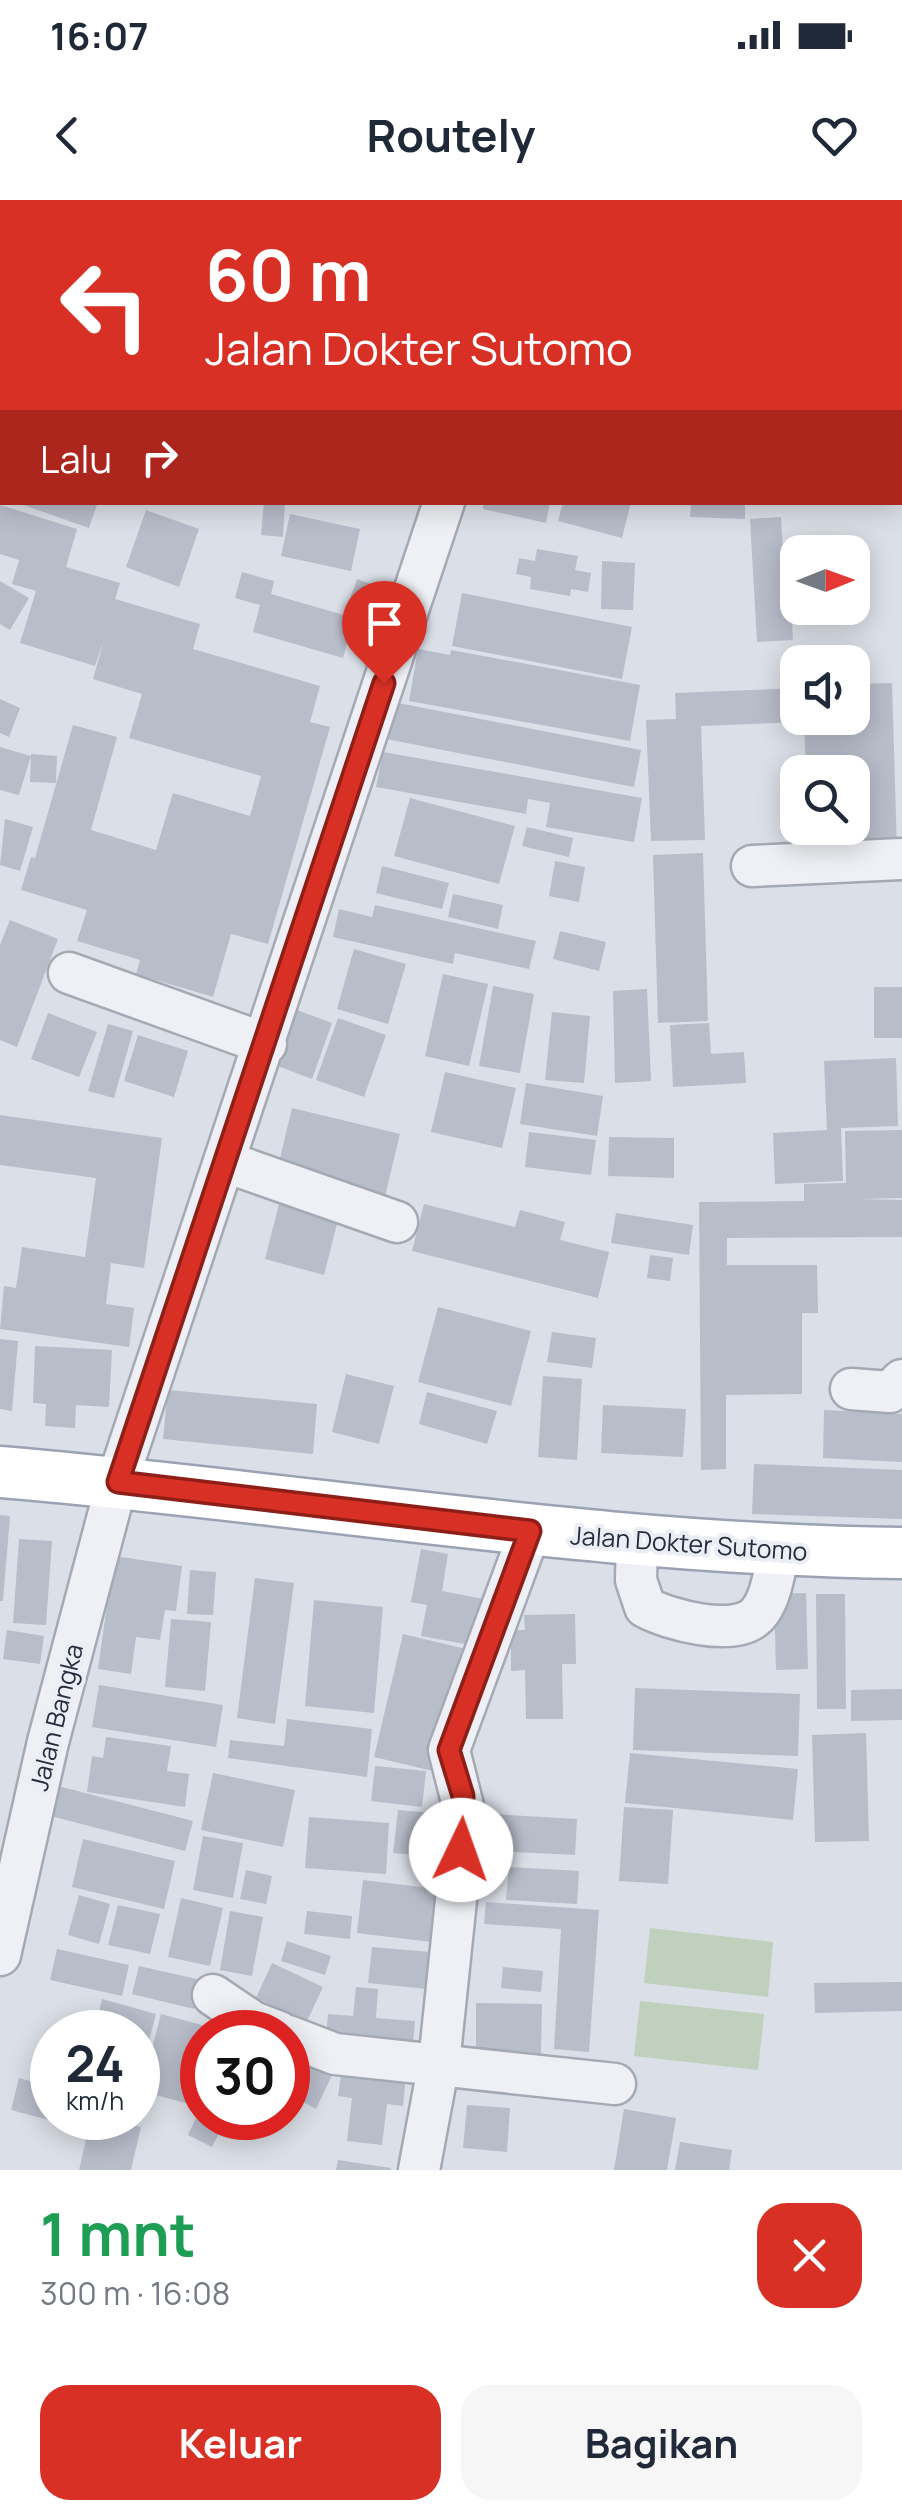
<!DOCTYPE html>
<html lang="id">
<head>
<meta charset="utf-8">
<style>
  :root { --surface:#fff; --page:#f6f6f7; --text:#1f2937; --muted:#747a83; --accent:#d93025 }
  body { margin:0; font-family:Manrope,sans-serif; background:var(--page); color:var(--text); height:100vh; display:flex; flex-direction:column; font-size:38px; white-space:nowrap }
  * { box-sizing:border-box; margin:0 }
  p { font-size:32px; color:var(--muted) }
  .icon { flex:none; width:55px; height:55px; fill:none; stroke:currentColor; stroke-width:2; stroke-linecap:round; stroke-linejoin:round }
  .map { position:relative; height:1970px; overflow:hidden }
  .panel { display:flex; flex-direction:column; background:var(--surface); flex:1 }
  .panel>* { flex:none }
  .hud { position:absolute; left:0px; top:0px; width:902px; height:305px; box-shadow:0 5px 25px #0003; background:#d93025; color:#fff; overflow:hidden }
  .needle { width:65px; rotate:89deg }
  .buttons { position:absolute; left:780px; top:335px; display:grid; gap:20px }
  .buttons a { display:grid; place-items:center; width:90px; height:90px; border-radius:20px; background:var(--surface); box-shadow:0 5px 25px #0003; font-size:50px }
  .speed { position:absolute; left:30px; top:1810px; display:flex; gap:20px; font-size:50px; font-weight:700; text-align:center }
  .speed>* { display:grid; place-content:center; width:130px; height:130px; border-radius:50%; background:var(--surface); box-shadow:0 5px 25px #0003; line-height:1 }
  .speed small { font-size:25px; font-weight:400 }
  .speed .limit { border:15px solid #d22; background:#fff; color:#111 }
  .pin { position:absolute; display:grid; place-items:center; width:85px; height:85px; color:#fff; margin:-102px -42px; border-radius:50% 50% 50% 0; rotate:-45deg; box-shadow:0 0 10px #0007 }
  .pin .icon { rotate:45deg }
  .me { position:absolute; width:110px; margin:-55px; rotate:3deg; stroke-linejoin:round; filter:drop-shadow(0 0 8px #0008) }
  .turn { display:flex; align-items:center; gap:35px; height:210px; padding:0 40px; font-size:45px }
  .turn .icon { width:130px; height:130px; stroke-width:2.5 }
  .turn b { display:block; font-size:70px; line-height:85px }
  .then { display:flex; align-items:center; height:95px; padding:0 40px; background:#0003; gap:20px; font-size:38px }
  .round { display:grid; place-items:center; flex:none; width:105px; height:105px; border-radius:30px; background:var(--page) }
  .overview { display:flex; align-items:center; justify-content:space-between; height:170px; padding:0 40px }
  h1 { font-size:60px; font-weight:700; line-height:75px; color:#1e9e55 }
  .cta { display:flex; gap:20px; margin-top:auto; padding:20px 40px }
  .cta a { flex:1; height:115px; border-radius:30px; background:var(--accent); color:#fff; font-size:40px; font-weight:700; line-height:115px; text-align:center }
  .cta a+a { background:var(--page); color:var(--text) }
  .status { display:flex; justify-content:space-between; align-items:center; height:70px; padding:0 50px; background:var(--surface); direction:ltr }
  .status svg { height:28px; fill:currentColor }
  header { display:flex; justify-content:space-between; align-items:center; height:130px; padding:0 40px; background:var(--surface); font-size:45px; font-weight:700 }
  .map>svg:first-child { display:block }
</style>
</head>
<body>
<div class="status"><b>16:07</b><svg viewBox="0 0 49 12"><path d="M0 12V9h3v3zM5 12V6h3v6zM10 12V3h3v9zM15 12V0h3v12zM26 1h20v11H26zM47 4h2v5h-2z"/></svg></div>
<header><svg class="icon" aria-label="back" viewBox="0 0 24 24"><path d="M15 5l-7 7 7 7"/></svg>Routely<svg class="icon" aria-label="heart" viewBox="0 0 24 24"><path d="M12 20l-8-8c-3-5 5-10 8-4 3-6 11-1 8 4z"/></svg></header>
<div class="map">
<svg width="902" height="1970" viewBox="0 0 902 1970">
  <rect width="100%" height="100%" fill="#dbdfe7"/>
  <!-- green -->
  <path fill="#bfd1bc" d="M650 1728 773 1742 768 1797 644 1783Z
    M640 1801 764 1814 758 1870 634 1856Z"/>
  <!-- building -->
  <path fill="#b8bdca" d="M15 302H98L89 328Z
    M264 302H285L283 337 261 335Z
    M484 302H550L546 323 483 309Z
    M563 302H631L622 338 558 321Z
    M691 302H745V319L690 317Z
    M0 305 77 329 66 367 120 383 115 399 200 424 193 449 320 486 310 522 330 527 268 744 231 734 213 797 136 774 140 760 77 741 87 710 21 690 31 657 35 658 73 525 117 537 91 630 156 650 173 593 250 616 261 576 129 538 142 494 93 479 104 440 95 466 20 443 36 391 12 384 19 360 0 354Z
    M146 310 199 329 179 387 126 367Z
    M290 314 360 329 351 371 281 356Z
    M781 317 785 387H798V403H791L793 440 757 442 750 319Z
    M537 349 578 356 575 370 591 373 588 392 571 389 570 396 530 389 531 377 516 374 519 358 535 361Z
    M602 361 635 363 633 410 601 409Z
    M242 372 274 381 271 394 354 418 343 458 253 432 260 405 235 398Z
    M357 379 387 390 380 409 350 399Z
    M0 381 29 398 10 430 0 424Z
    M462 393 632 427 622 479 452 446Z
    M418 449 450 455 451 450 640 485 630 541 409 501Z
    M892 483 897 650 808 653V628H852V572H806L804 518H852V484Z
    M798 488 800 522 701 526 705 640 651 641 646 520 676 519 675 493Z
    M0 499 20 508 9 537 0 533Z
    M393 502 641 550 634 587 386 539Z
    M0 547 31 556 19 595 0 590Z
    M383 552 642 598 634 642 546 627 550 603 528 599 526 614 376 587Z
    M31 554 57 556 56 583 30 582Z
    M410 598 515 626 499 684 394 656Z
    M5 619 33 627 20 671 0 665Z
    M527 627 573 638 569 657 522 646Z
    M703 653 708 821 658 823 653 655Z
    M555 661 585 667 579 702 549 696Z
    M382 666 449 683 442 709 376 693Z
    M453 694 503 705 498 729 448 717Z
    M375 705 536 741 529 769 455 753 453 764 333 737 339 709 372 717Z
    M10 720 58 739 17 847 0 840V745Z
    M560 731 606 742 599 771 553 759Z
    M354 749 406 764 388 824 337 809Z
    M443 774 488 784 469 866 425 856Z
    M493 786 534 794 520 873 479 866Z
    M874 787H902V838H874Z
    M647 789 651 881 615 883 613 791Z
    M294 809 332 823 312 879 275 865Z
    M552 812 590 816 584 883 545 880Z
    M48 813 97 832 79 877 31 859Z
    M338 818 386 835 364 897 316 880Z
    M709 823 711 854 744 852 746 883 673 887 670 825Z
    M108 824 133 831 114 898 88 891Z
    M138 835 188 851 174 897 124 881Z
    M896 858 898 926 841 928 843 981 775 984 773 933 827 930 824 861Z
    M445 872 516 888 502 948 431 932Z
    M526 883 603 896 597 936 520 924Z
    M292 908 400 934 385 996 277 971Z
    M0 915 162 938 144 1068 111 1063 106 1104 134 1108 129 1147 0 1129 4 1086 16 1088 22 1047 85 1057 96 978 0 965Z
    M902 930V998L858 999 902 1000V1037L727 1038V1065H817L818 1113H802V1194L726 1195V1269L701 1270 699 1002 804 1001V984L846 983 845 931Z
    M529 932 596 940 591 975 525 967Z
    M609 937 674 938V978L608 976Z
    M279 1004 338 1020 324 1075 265 1059Z
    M424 1004 515 1027 520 1010 565 1022 560 1040 609 1052 598 1098 412 1051Z
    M616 1013 693 1025 689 1055 611 1043Z
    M650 1055 673 1058 670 1081 647 1078Z
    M438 1107 531 1131 511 1206 418 1182Z
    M552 1132 596 1138 592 1168 547 1162Z
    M0 1139 18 1141 12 1211 0 1209Z
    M35 1146 112 1150 109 1207 76 1205 75 1228 45 1226 46 1204 33 1203Z
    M346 1174 394 1186 379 1244 332 1232Z
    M543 1176 582 1179 577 1260 538 1257Z
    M168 1190 317 1204 313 1254 163 1239Z
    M427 1192 497 1211 487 1244 419 1224Z
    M603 1205 686 1209 683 1257 601 1253Z
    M824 1210 902 1214V1262L823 1258Z
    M754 1264 902 1270V1319L752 1314Z
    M0 1315 10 1316 3 1401H0Z
    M19 1339 52 1341 46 1425 13 1423Z
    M421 1349 448 1354 442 1391 484 1399 476 1446 421 1436 427 1405 411 1402Z
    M114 1356 182 1366 176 1411 165 1410 160 1440 136 1437 131 1474 98 1469Z
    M190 1370 216 1372 213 1415 187 1414Z
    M255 1378 294 1383 275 1524 237 1518Z
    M806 1393 808 1469 776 1470 774 1394Z
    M816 1394H845L846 1509H817Z
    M314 1400 383 1407 374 1513 305 1506Z
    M575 1414 576 1464H562L563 1519H526L525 1470 511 1471V1430H525L524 1415Z
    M171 1419 211 1422 205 1491 165 1487Z
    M7 1430 44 1436 40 1464 3 1459Z
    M403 1434 466 1449 437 1572 374 1557Z
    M99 1485 223 1505 216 1547 92 1527Z
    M635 1488 800 1494 798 1556 633 1550Z
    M902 1489V1520L851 1521V1490Z
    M287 1519 372 1529 367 1577 228 1558 230 1540 284 1546Z
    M866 1533 869 1641 815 1642 812 1535Z
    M106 1537 171 1546 167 1571 189 1574 185 1607 87 1592 92 1556 103 1558Z
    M630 1553 798 1569 793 1620 625 1603Z
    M375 1566 426 1571 422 1607 371 1601Z
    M213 1573 295 1590 283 1647 201 1630Z
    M58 1586 193 1621 185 1651 51 1616Z
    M624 1607 673 1610 668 1684 619 1681Z
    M398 1610 452 1615 448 1658 393 1653Z
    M493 1614 577 1619 575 1655 491 1651Z
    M309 1617 389 1623 386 1674 305 1668Z
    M203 1636 243 1643 233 1698 193 1690Z
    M83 1639 175 1661 164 1709 72 1687Z
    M509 1667 579 1671 577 1704 506 1700Z
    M246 1670 272 1676 266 1704 240 1699Z
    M363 1680 446 1690 440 1743 357 1733Z
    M79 1695 110 1704 99 1744 68 1735Z
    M181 1698 223 1708 210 1766 168 1757Z
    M486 1702 599 1710 589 1852 554 1849 561 1729 484 1724Z
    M118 1705 160 1714 150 1754 108 1745Z
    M230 1711 263 1717 252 1776 220 1770Z
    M307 1711 352 1716 350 1739 304 1734Z
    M287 1741 331 1756 325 1775 281 1761Z
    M372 1747 430 1752 427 1789 368 1783Z
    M57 1749 129 1765 122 1796 50 1780Z
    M272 1763 323 1787 307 1821 256 1798Z
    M139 1766 201 1780 194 1809 132 1794Z
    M503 1767 543 1771 541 1792 501 1788Z
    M902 1782V1811L815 1813 814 1783Z
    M356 1787 378 1789 376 1818 415 1821 413 1844 326 1838 328 1814 353 1816Z
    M102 1799 156 1814 143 1863 138 1861V1832H76L82 1812 98 1816Z
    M476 1803 542 1804 541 1854 476 1852Z
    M161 1814 213 1828 212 1832H202V1868L193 1905 141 1891Z
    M288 1848 334 1871 316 1909 288 1894Z
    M342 1868 406 1876 403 1906 387 1904 382 1945 347 1941 352 1898 338 1896Z
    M19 1878 52 1887V1918H66L64 1924 11 1910Z
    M202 1905V1918H227L212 1947 188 1935Z
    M467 1905 510 1908 507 1952 463 1948Z
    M624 1909 676 1918 667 1970H614Z
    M91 1918 141 1927 131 1970H79Z
    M680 1942 732 1950 729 1970H675Z
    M338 1960 391 1968 390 1970H336Z"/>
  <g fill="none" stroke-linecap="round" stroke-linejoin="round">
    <defs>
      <path id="minor" d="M870 0 871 2
        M543 2 544 0
        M900 97 902 103
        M752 666 902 659
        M69 773 266 844
        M226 962 397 1022
        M851 1189 890 1192 902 1180
        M637 1339 636 1380 645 1407C669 1420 735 1438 757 1415 772 1399 774 1370 780 1349
        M0 1755 48 1542 117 1282 444 302
        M213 1795 253 1822 279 1832
        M288 1836 335 1854 615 1884
        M419 1970 439 1863 465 1614 449 1550 530 1331"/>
      <path id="major" d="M64 2 66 0
        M0 100 2 96
        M0 1272C301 1297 599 1350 902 1353"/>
    </defs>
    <!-- minor casing -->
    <use href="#minor" stroke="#a4a9b4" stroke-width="45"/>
    <!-- major casing -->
    <use href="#major" stroke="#9aa2b3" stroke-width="55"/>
    <!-- minor -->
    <use href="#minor" stroke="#eef0f5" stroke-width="40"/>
    <!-- major -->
    <use href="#major" stroke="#fff" stroke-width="50"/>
  </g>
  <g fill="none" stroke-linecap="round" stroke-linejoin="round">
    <defs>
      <path id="route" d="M384 483 118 1282 530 1331 449 1550 463 1596 461 1650"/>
    </defs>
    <!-- route casing -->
    <use href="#route" stroke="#8d1f18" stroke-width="25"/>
    <!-- route -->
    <use href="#route" stroke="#d93025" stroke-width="18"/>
  </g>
  <g text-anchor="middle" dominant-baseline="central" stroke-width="8" stroke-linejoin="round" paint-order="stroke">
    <!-- street labels -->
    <g font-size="25" fill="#252c3d" stroke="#ebeef4">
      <text transform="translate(689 1343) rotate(4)">Jalan Dokter Sutomo</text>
      <text transform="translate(56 1517) rotate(-76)">Jalan Bangka</text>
    </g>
  </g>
</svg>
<div class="buttons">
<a><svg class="needle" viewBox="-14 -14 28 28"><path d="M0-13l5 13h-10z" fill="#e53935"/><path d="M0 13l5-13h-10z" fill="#747a83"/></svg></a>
<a><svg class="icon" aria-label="sound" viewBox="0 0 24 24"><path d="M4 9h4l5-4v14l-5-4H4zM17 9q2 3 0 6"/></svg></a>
<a><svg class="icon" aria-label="search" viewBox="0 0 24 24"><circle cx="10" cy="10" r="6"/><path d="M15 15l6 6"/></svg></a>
</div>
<div class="speed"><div>24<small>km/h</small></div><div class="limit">30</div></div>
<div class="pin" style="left:384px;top:483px;background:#d93025"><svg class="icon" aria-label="arrive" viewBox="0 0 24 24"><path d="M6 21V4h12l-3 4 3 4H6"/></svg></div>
<svg class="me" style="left:461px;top:1650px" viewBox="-20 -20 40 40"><circle r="19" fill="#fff"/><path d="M0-13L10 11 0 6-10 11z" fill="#d93025"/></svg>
<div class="hud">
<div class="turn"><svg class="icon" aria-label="left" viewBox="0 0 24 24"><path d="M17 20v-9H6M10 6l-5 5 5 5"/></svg><div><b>60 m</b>Jalan Dokter Sutomo</div></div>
<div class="then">Lalu<svg class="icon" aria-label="right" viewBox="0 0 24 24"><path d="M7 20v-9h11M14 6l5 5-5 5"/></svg></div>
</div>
</div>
<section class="panel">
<div class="overview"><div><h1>1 mnt</h1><p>300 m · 16:08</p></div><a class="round" style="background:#d93025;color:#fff"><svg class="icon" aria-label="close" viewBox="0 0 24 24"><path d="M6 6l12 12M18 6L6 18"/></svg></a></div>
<div class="cta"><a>Keluar</a><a>Bagikan</a></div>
</section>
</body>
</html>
